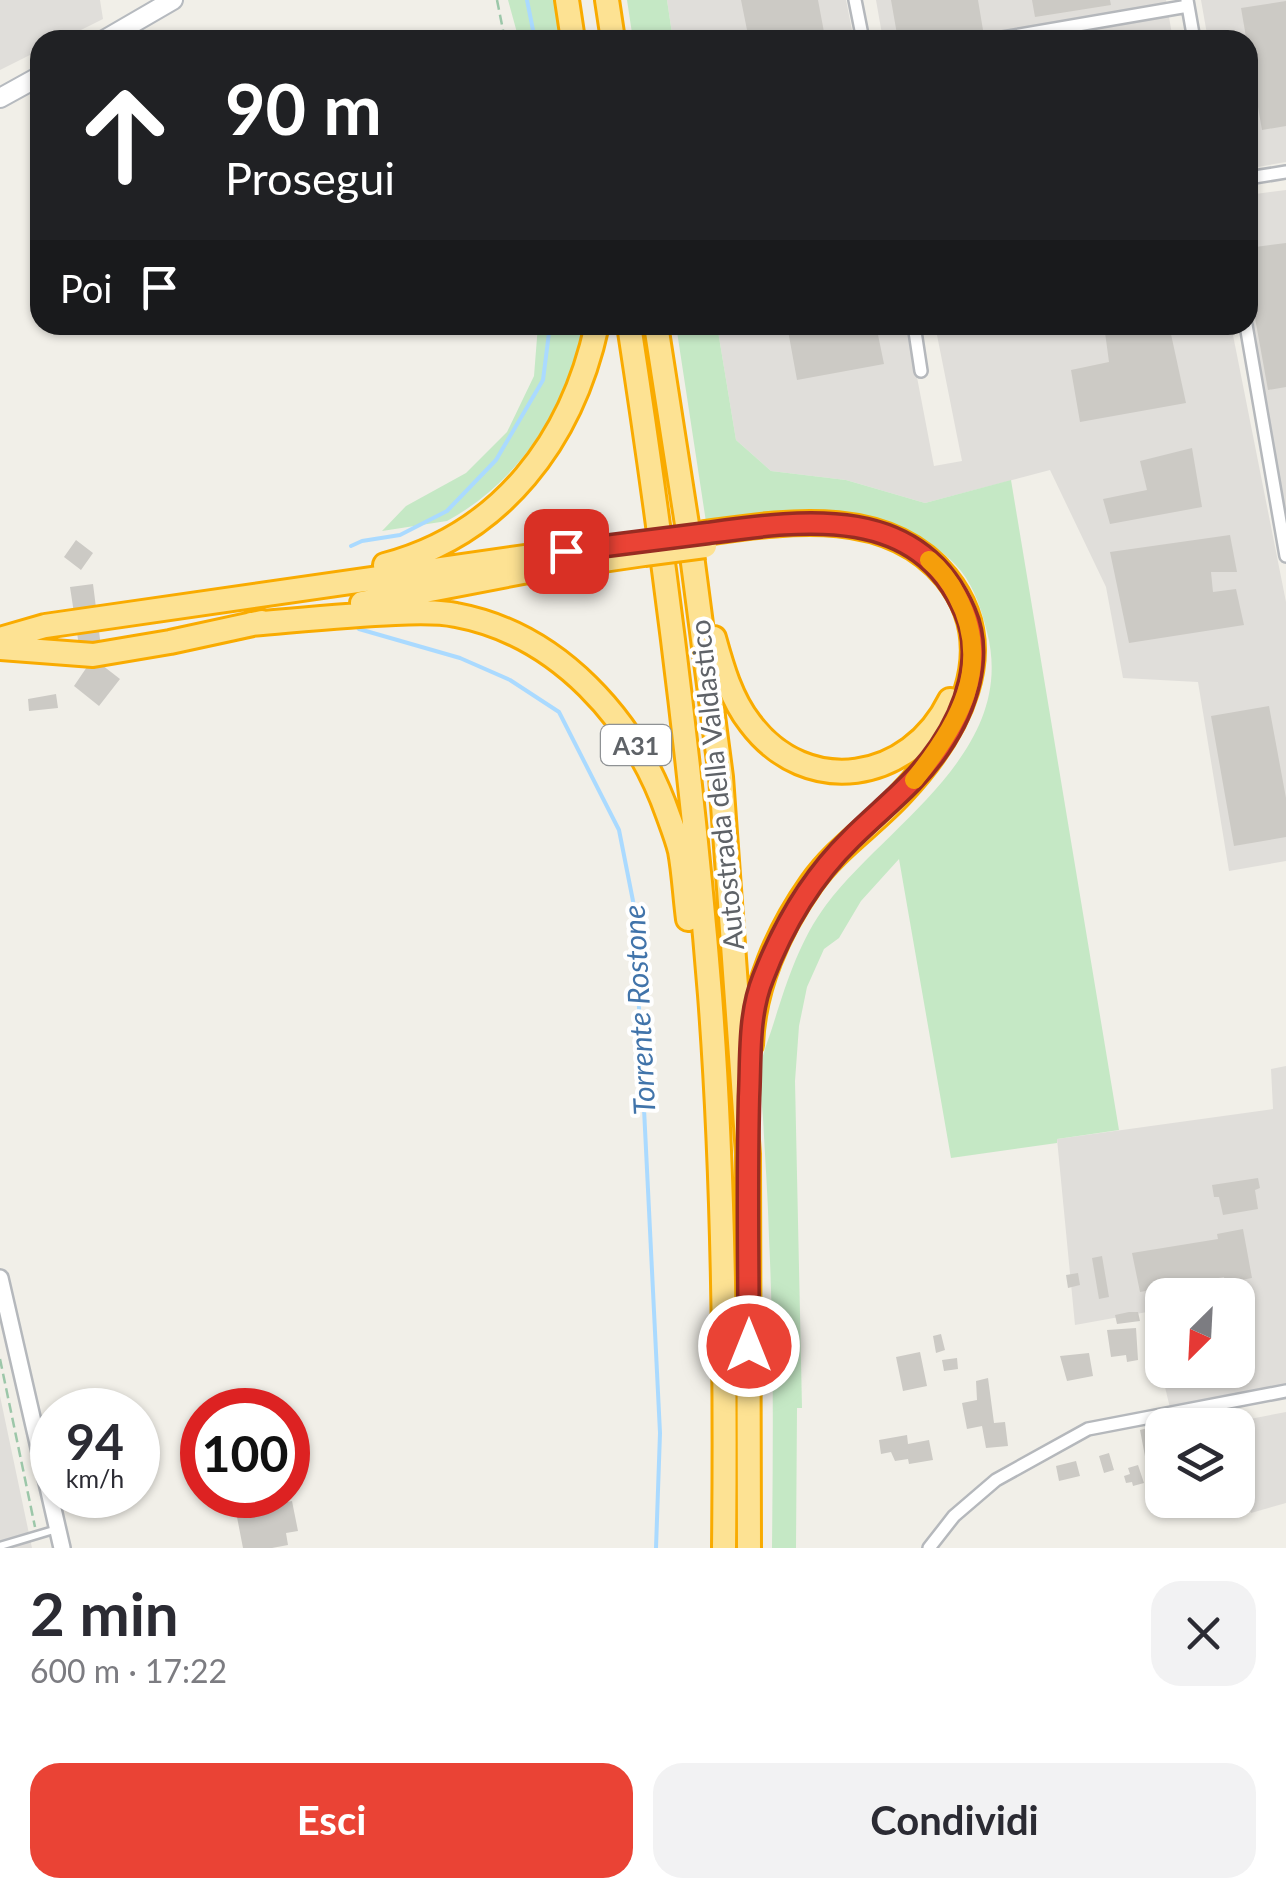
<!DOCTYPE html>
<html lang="it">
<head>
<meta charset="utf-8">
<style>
  :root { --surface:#fff; --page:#f2f2f3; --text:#2b2b33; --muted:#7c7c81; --accent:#ea4335 }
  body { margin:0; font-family:Lato,sans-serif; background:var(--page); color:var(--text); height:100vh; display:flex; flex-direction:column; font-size:38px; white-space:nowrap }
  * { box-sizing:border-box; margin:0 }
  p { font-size:32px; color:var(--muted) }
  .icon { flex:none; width:55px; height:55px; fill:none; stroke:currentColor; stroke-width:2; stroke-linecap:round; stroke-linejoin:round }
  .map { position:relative; height:1548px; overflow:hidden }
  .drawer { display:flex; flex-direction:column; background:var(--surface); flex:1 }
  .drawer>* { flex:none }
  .top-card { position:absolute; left:30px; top:30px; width:1228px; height:305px; border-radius:30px; box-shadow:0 2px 8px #0004; background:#202124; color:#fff; overflow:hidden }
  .needle { width:65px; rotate:204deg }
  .tools { position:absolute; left:1145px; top:1278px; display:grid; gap:20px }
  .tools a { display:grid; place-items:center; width:110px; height:110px; border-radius:20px; background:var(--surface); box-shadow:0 2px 8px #0004; font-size:50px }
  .speed { position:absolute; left:30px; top:1388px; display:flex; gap:20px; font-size:50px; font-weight:700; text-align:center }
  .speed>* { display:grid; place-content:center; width:130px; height:130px; border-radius:50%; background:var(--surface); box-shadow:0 2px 8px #0004; line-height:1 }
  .speed small { font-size:25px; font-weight:400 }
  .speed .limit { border:15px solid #d22; background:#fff; color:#111 }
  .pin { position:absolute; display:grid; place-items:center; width:85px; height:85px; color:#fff; margin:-42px; border-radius:20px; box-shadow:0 5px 15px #0006 }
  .me { position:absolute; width:110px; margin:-55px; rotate:0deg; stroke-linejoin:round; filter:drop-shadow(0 0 8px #0008) }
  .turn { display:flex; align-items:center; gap:35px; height:210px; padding:0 30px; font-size:45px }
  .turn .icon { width:130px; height:130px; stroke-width:2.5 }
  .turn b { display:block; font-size:70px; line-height:85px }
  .then { display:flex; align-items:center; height:95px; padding:0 30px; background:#0003; gap:20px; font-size:38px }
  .round { display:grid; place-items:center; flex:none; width:105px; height:105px; border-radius:30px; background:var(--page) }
  .overview { display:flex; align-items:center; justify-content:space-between; height:170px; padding:0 30px }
  h1 { font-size:60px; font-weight:700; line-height:75px }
  .button { display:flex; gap:20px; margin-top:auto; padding:20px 30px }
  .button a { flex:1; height:115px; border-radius:30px; background:var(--accent); color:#fff; font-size:40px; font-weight:700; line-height:115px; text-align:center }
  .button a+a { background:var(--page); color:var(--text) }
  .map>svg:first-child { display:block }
</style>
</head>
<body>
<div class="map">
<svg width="1286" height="1548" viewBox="0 0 1286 1548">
  <rect width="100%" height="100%" fill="#f1efe8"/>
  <!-- industrial -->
  <path fill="#e0deda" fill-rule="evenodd" d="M0 0H100L103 19 61 40H40V50L0 70Z
    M667 0H846L854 40H673Z
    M876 0H1166L1173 40H883Z
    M1201 0H1286V162L1258 167 1248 163V40H1208Z
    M1286 190V514L1248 314V195Z
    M717 325H907L934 466 962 461 935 325H1231L1286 602V861L1229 871 1198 682 1123 678 1106 587 1050 470 925 503 846 480 771 471 736 440Z
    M1286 1066V1387L1170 1408 1147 1312 1075 1325 1057 1139 1273 1109 1271 1069ZM1162 1295H1238V1370H1162Z
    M0 1396 32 1548H0Z
    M1286 1412V1503L1251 1513 1238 1461V1425L1224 1424Z"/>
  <!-- green -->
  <path fill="#c5e8c5" d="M508 0H556L562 40H519Z
    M627 0H667L673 40H633Z
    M538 325H584C566 407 522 480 447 521L382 531 406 506 466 473 507 432 534 376Z
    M676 325H717L736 440 771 471 846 480 925 503 1011 480 1119 1130 1057 1139V1143L951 1158 899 859 861 901 839 938 824 949 807 987 799 1026 795 1081 802 1408H797L796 1548H772C773 1445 774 1342 769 1238 768 1198 765 1158 763 1118 762 1101 758 1081 761 1065 763 1051 770 1036 774 1022 787 981 800 940 826 905 887 824 1018 752 987 632 981 609 975 589 961 571 947 554 932 544 913 535 849 502 775 514 706 522Z"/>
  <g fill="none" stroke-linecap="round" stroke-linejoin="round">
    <!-- stream -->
    <path stroke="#aadaff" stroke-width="4" d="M527 0 535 40
      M351 546 362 541 400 535 447 511 496 460 543 380 550 325
      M356 625 359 629 460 658 510 680 559 712 619 830 634 906 660 1433 656 1548"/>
  </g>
  <!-- building -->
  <path fill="#cccac5" d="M741 0H818L824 32 774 40H749Z
    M891 0H978L983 30 934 40H898Z
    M1032 0H1110L1111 5 1035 17Z
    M1286 1V126L1262 130 1241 8Z
    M1286 243V387L1268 390 1248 279V248Z
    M787 325H876L884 364 797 380Z
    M1104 325H1169L1186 403 1080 422 1071 370 1109 362Z
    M1192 448 1202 507 1110 524 1103 499 1147 490 1140 461Z
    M1230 535 1237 572H1211L1213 592 1236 589 1244 625 1129 643 1110 552Z
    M76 540 93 553 81 570 64 557Z
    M93 584 102 655 81 659 70 587Z
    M93 658 120 679 99 706 74 686Z
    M56 694 58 708 29 711 28 699Z
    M1269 706 1286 798V837L1234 846 1211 716Z
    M1258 1178 1260 1188 1255 1190 1258 1209 1223 1215 1219 1197H1214L1212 1185Z
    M1243 1229 1252 1278 1225 1283 1224 1277 1140 1292 1132 1253 1218 1239 1217 1234Z
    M1102 1256 1109 1297 1099 1299 1092 1258Z
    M1078 1273 1080 1285 1068 1288 1066 1275Z
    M1129 1312H1138L1140 1321 1117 1324 1115 1315Z
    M1136 1328 1138 1360 1127 1362 1126 1355 1111 1357 1107 1330Z
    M941 1334 945 1350 936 1353 933 1336Z
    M920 1352 927 1386 903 1391 896 1357Z
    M1089 1353 1093 1376 1067 1381 1060 1356Z
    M957 1358 958 1369 944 1371 942 1360Z
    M988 1378 994 1423 1005 1422 1008 1446 986 1448 982 1426 967 1429 962 1403 977 1400 976 1381Z
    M1148 1428 1154 1455 1162 1453V1474L1149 1477 1140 1430Z
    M301 1430 302 1452 288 1454V1432Z
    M907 1435 908 1444 929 1440 933 1460 909 1464 908 1459 895 1461 891 1452 881 1454 879 1440Z
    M1109 1453 1114 1470 1104 1473 1099 1456Z
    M1076 1461 1080 1476 1059 1481 1056 1466Z
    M1138 1465 1144 1483 1133 1486 1132 1482 1126 1483 1124 1476 1130 1474 1128 1468Z
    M1162 1488V1500H1167L1169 1510 1160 1512 1155 1490Z
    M292 1501 298 1531 286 1533 288 1545 272 1548H243L236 1512Z"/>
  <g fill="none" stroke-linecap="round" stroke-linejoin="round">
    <defs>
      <path id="service" d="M0 1546 57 1529"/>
      <path id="minor" d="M855 0 863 40
        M1187 0 1194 40
        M991 40 1188 6
        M1248 178 1286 172
        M914 325 921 371
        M1246 325 1286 556
        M929 1548 954 1516 996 1480 1088 1429 1286 1391"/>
      <path id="tertiary" d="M0 1278 62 1548"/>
      <path id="secondary" d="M104 40 173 0
        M0 98 40 76"/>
      <path id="motorway" d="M567 0 573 40
        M607 0 613 40
        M629 325C663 547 692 771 710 995 724 1179 726 1364 724 1548
        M656 325 693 563 721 777 748 1154 749 1548
        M704 533C785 522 887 505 946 577 1005 650 956 735 902 793 873 825 836 848 811 884 778 931 753 988 751 1045
        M385 565C502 534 572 440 597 325
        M362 603 528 571 644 554
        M251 624C299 620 347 615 395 613 415 612 437 611 456 615 558 634 635 720 668 815 672 826 677 839 680 851 684 873 685 896 688 919
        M714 638C722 667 731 699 750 723 807 799 910 782 950 700
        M0 639 45 626 532 556
        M0 648 93 655 170 642 262 622"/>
    </defs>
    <!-- service casing -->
    <use href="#service" stroke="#b5b8bc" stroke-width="11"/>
    <!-- minor casing -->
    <use href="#minor" stroke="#b5b8bc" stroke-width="16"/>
    <!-- tertiary casing -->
    <use href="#tertiary" stroke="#b5b8bc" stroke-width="20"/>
    <!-- secondary casing -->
    <use href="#secondary" stroke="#b6babf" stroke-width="22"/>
    <!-- motorway casing -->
    <use href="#motorway" stroke="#f9ab00" stroke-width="28"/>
    <!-- path -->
    <path stroke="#9cc7a9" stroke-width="2.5" stroke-dasharray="10 5" stroke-linecap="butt" d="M497 0 505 40
      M0 1359 35 1527"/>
    <!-- service -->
    <use href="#service" stroke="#fff" stroke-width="6"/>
    <!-- minor -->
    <use href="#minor" stroke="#fff" stroke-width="11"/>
    <!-- tertiary -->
    <use href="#tertiary" stroke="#fff" stroke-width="15"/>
    <!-- secondary -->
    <use href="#secondary" stroke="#fff" stroke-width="18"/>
    <!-- motorway -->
    <use href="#motorway" stroke="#fde293" stroke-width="22"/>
    <defs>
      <path id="motorway-bridge" d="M644 554 705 546"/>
    </defs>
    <!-- motorway-bridge casing -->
    <use href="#motorway-bridge" stroke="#f9ab00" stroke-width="28" stroke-linecap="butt"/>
    <!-- motorway-bridge -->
    <use href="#motorway-bridge" stroke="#fde293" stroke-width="22"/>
  </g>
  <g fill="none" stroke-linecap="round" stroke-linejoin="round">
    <defs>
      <path id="route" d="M566 551C613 545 660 539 708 533 803 520 919 503 965 612 984 656 966 709 940 747 915 784 882 808 851 839 811 878 783 926 763 978 748 1015 751 1058 749 1097 747 1180 748 1263 749 1346"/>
    </defs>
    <!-- route casing -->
    <use href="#route" stroke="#982c22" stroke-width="25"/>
    <!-- route -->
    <use href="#route" stroke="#ea4335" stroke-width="18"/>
    <!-- slow -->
    <path stroke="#f59e0b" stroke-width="18" d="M914 780C958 726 994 665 957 596 950 582 941 570 929 560"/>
  </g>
  <g text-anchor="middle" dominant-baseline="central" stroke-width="8" stroke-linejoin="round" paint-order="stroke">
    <!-- shield labels -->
    <rect fill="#fff" stroke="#8f9295" stroke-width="2.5" x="601" y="725" width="70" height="40" rx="8"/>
    <g font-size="25" font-weight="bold" fill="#5f6368">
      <text x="636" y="745">A31</text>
    </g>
    <!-- street labels -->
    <g font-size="28" fill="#5f6368" stroke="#fff">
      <text transform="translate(716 785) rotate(-96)">Autostrada della Valdastico</text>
    </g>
    <!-- water labels -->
    <g font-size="30" font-style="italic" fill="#4174aa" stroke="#fff">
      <text transform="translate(638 1010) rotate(-93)">Torrente Rostone</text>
    </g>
  </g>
</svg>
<div class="tools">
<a><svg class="needle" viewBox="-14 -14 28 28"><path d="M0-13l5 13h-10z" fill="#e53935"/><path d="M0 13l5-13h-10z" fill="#7c7c81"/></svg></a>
<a><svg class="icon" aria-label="layers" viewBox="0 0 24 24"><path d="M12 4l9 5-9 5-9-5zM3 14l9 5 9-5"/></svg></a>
</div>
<div class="speed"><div>94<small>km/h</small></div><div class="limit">100</div></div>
<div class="pin" style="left:566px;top:551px;background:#d93025"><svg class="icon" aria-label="arrive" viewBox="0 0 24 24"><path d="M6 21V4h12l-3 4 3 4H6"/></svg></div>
<svg class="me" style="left:749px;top:1346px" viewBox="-20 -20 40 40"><circle r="17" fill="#ea4335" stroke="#fff" stroke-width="3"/><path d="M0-11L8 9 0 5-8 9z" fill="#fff"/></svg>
<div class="top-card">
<div class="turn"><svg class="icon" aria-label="ahead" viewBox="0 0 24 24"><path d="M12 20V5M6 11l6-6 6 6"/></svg><div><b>90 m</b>Prosegui</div></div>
<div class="then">Poi<svg class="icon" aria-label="arrive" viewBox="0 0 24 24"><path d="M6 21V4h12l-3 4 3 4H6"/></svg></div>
</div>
</div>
<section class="drawer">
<div class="overview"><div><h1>2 min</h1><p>600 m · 17:22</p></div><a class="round"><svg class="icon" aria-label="close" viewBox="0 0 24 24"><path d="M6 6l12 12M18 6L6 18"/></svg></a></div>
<div class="button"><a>Esci</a><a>Condividi</a></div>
</section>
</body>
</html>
